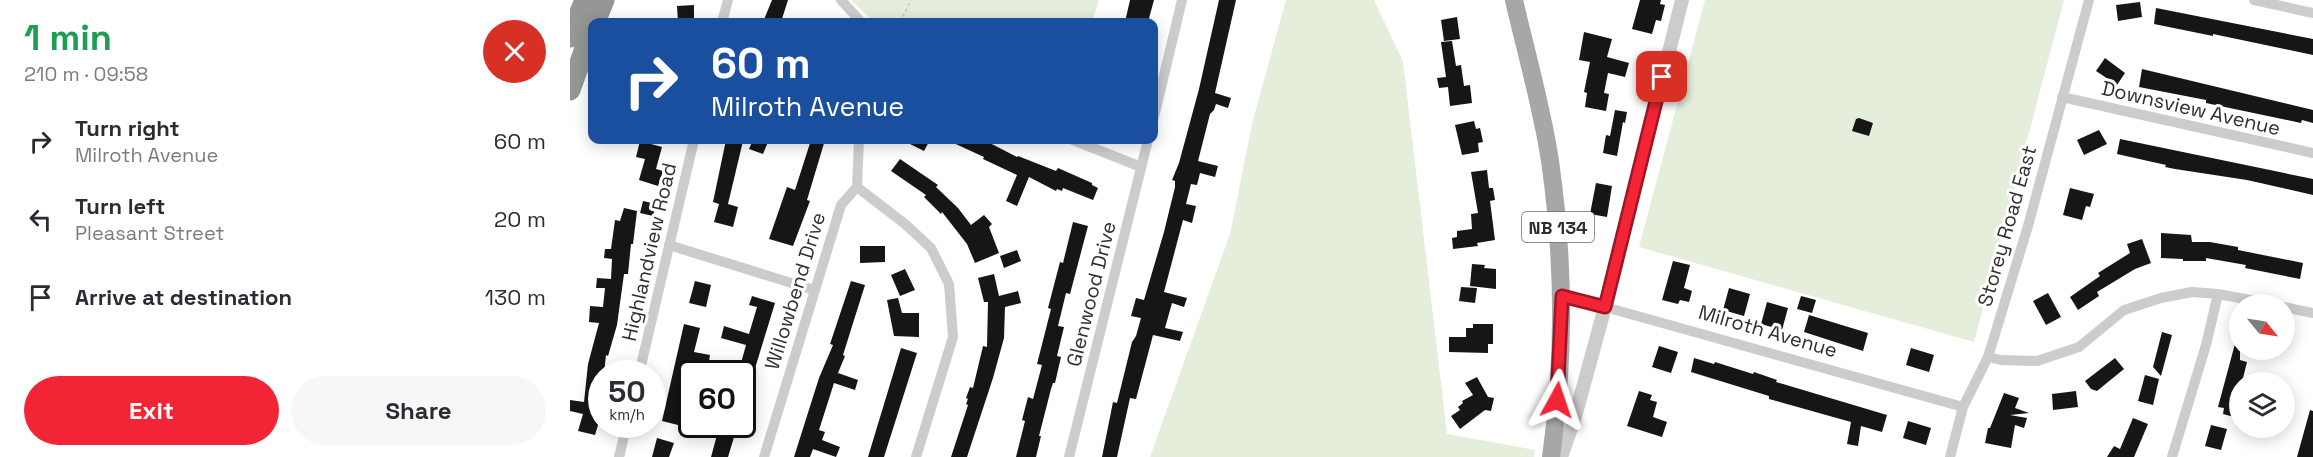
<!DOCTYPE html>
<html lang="en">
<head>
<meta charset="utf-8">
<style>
  :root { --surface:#fff; --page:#f7f7f7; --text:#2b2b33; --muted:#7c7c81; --accent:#f32435 }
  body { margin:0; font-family:"Space Grotesk",sans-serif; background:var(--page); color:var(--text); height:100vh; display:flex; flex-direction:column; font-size:22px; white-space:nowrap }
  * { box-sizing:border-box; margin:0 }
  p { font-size:20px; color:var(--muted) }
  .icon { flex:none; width:33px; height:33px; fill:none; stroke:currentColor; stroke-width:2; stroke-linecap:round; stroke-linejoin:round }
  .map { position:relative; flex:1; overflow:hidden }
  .drawer { display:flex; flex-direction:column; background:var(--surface); width:570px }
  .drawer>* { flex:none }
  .guide { position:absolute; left:18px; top:18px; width:570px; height:126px; border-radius:12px; box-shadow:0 3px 15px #0003; background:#1a4fa0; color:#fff; overflow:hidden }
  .needle { width:39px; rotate:120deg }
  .tools { position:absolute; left:1659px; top:294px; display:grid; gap:12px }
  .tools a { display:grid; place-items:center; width:66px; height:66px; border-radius:50%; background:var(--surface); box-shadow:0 3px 15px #0003; font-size:30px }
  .speed { position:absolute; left:18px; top:360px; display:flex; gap:12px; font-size:30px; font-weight:700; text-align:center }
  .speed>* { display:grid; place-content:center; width:78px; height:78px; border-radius:50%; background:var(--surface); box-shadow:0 3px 15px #0003; line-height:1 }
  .speed small { font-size:15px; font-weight:400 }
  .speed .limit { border:3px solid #111; border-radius:9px; background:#fff; color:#111 }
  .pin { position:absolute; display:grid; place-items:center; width:51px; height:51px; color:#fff; margin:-26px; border-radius:12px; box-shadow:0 3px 9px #0006 }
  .me { position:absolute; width:66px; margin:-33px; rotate:5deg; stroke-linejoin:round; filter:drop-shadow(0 0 4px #0008) }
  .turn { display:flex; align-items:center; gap:21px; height:126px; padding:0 24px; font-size:27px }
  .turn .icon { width:78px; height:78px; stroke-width:2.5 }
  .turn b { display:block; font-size:42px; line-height:51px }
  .round { display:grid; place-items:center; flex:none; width:63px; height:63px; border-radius:32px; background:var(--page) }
  .overview { display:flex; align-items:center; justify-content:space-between; height:102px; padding:0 24px }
  h1 { font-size:36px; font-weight:600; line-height:45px; color:#1e9e55 }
  .action { display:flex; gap:12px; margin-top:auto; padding:12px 24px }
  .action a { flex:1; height:69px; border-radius:36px; background:var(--accent); color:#fff; font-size:24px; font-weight:600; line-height:69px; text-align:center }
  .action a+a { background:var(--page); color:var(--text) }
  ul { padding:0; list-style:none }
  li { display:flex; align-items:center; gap:18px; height:78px; padding:0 24px }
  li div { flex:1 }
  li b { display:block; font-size:22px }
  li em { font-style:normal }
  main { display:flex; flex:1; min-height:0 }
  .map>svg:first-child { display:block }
</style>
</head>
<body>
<main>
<section class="drawer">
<div class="overview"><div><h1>1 min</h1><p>210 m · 09:58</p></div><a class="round" style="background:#d93025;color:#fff"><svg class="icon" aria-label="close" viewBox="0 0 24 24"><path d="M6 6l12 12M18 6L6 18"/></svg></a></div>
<ul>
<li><svg class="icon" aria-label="right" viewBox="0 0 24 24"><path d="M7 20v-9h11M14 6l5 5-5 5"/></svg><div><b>Turn right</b><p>Milroth Avenue</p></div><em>60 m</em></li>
<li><svg class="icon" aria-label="left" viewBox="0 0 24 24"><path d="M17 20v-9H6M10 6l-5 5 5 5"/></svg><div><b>Turn left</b><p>Pleasant Street</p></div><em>20 m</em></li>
<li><svg class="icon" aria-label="arrive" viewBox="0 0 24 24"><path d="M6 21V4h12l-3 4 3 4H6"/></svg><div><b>Arrive at destination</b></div><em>130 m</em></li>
</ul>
<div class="action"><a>Exit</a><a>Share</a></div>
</section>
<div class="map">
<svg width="1743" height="457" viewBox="0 0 1743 457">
  <rect width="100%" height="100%" fill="#fff"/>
  <!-- green -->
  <path fill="#e5eddb" d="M281 0H529L522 22H304Z
    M716 0H804L833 62 877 434 965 450 964 457H580L660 234 683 120Z
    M1135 0H1494L1404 342 1069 247Z"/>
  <!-- building -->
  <path fill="#161616" d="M202 0H218L211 22H193Z
    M560 0H584L578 22H555Z
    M649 0H666L645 93 661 98 658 108 646 104 644 110 640 114 628 161 648 166 645 177 630 173 627 185 621 184 616 204 626 206 622 223 613 220 594 292 617 298 614 307 602 303 595 328 613 332 610 341 583 335 566 399 560 398 547 457H532L543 402 547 403 562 342 566 336 571 318 561 316 566 298 574 300 594 232 605 187V181L602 180 609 163 629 89Z
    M1070 0H1091L1090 4 1095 5 1091 21 1086 20 1082 34 1062 29Z
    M1570 2 1572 17 1548 21 1546 5Z
    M124 5V22H108L107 6Z
    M1586 8 1743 39V55L1643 34V36L1584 24Z
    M887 17 890 39 874 41 871 20Z
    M1014 32 1042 39 1037 57 1059 63 1055 77 1038 73 1034 93 1039 94 1036 111 1015 107 1017 93 1014 92 1020 62 1009 60Z
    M882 41 886 66 891 65 894 86 900 85 902 103 880 106 878 87 869 88 867 78 876 77 871 42Z
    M1535 58 1555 73 1547 85 1526 71Z
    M1572 69 1743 110V123L1732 120 1731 123 1636 103V100L1569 87Z
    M1045 110 1057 112 1055 123 1053 122 1047 156 1033 153 1036 135 1040 136Z
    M1289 118 1303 123 1299 136 1282 131 1286 119Z
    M904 121 906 129 910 128 913 142 908 143 909 152 892 155 885 125Z
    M1529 130 1537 144 1514 155 1507 140Z
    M1550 139 1743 179V195L1677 180 1605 169 1595 167 1596 165 1547 154Z
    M156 140 173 141 158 204 168 207 163 227 144 222 149 204 143 202Z
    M183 140 198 142 193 154 179 149Z
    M241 140H255L237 200 240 201 223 246 199 239 217 187 225 190Z
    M332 140H360L354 151Z
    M377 140H414L447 157 448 156 486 171 488 168 522 183V185L528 188 523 200 493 188 492 191 487 189 486 191 459 177 447 206 436 201 447 175 413 159 414 157Z
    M70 141 92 147 86 169 93 171 88 186 69 180 75 159 66 157Z
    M330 159 368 185 366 187 388 208 401 225 414 215 422 224 419 227 429 253 405 263 397 244 372 212 371 214 354 197 356 195 321 171Z
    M917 170 919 188H923L925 200 920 201 925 240 907 243 908 246 883 249 882 238 887 237V231L902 229 901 214 908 213 901 172Z
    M1026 183 1042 186 1037 217 1020 214Z
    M1500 188 1524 194 1520 207 1516 206 1512 220 1493 215Z
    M73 201 86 204 83 216 70 213Z
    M54 208 67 211 63 244H61L58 274H54L47 325 38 356 36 355 34 374H32V412L25 435 8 431 13 414 0 411V400L14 402 18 364 29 323 19 322 20 306 33 307 35 288H26L27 278 41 279 42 259 34 258 35 249H41L45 220 50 221Z
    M503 222 518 226 500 294 496 293 488 326 494 327 487 356 491 357 485 383H483L481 389 469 436H471L466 457H446L455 421 452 420 458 397 463 399 472 365 467 364 481 309 478 308 490 262 493 263Z
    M1591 233 1621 235 1622 242H1640L1668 247V250L1733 263 1730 279 1675 268 1676 265 1636 258V261H1613V259L1591 258Z
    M1572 239 1581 263 1565 269 1527 292 1529 296 1508 310 1500 297 1530 276 1528 273 1560 253 1557 244Z
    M290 246H315V262L290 263Z
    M447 250 451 261 434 268 430 256Z
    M1103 261 1120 265 1114 288 1122 291 1119 302 1110 300 1108 304 1092 300Z
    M902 264 915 265 914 268 926 269V289L900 286Z
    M335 269 345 290 330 296 321 275Z
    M424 274 429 296 448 291 451 303 435 307 434 338 423 378 397 457H381L398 405 396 404 398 399 396 398 400 387 403 388 413 346 417 347 418 302H414L408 278Z
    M125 281 141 285 136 307 119 303Z
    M281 281 295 285 273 355 275 356 268 373 288 380 285 390 264 383 249 430 255 432 252 440 270 447 266 457 243 449 240 457H224L249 378 263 345 260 344Z
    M891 287 907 288 905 303 889 301Z
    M1159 288 1180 294 1174 316 1153 310Z
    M1478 293 1491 317 1476 325 1463 301Z
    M182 296 205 303 175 401H172V374H168L176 345 151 338 154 326 179 334 187 307 179 305Z
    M1231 296 1246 300 1242 313 1227 309Z
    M328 298 332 313H349V337L324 336 317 300Z
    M1197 302 1218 308 1212 330 1191 324Z
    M1239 315 1298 333 1293 351 1234 332Z
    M114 324 130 328 124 352 140 355 138 368 122 365 108 425 92 421Z
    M903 324H923V344H918V353L879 352V337H896V328H903Z
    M1592 332 1602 335 1591 376 1583 367Z
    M1666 340H1670V360L1677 362 1672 382H1670L1668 418 1653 414 1654 408 1648 407Z
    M1089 346 1108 352 1101 373 1082 367Z
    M331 348 347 353 314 457H298Z
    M1341 348 1364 355 1359 372 1336 365Z
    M1124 358 1144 364 1145 362 1183 374 1184 372 1207 380 1206 382 1317 415 1312 432 1291 426 1288 446 1277 444 1281 422 1199 399V396L1121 372Z
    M1545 358 1554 369 1527 391 1521 389 1515 381Z
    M1575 375 1589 379 1583 405 1568 401Z
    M907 377 918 397 924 398 921 411 915 410 890 429 881 416 890 410 888 407 893 403 892 401 903 395 895 383Z
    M1069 391 1082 395 1080 400 1087 402 1083 417 1097 422 1092 437 1057 426Z
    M1506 391 1508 407 1483 410 1482 394Z
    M1434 393 1449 398 1445 408 1459 413 1440 415 1457 418 1454 428 1445 425 1441 448 1415 443 1418 428H1420Z
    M1740 410 1743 411V457H1727Z
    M1563 418 1578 424 1564 457H1537L1544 446 1550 449Z
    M1338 421 1361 428 1356 445 1333 438Z
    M150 424H168L158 457H141Z
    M1641 425 1657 429 1651 450 1635 446Z
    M87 438 104 443 99 457H82Z"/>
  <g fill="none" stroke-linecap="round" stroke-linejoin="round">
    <!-- path -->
    <path stroke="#ccc" stroke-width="2" stroke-dasharray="3 3" stroke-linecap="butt" d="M330 22 341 0"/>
    <!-- minor -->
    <path stroke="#ccc" stroke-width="10" d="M271 0 291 22
      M1684 0 1743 13
      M152 22 158 0
      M1492 97 1743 153
      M584 117 612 0
      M503 140 571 167
      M287 187 335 224 361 248 379 284 383 337 346 457
      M99 245 244 290
      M1035 307 1393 407
      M1714 307 1743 313
      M1418 357 1431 360 1467 361 1509 347 1554 310 1591 298 1622 292 1648 294 1702 304
      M69 374 124 140
      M49 457 57 424
      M194 457 271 205 287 187 289 140
      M499 457 578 140
      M1380 457 1393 407 1418 357 1458 226 1519 0
      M1602 457 1636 345 1648 294"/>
    <!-- tertiary -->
    <path stroke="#ccc" stroke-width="14" d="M992 296 1035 307
      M991 457 1005 417 1035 307 1112 0"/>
    <!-- primary -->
    <path stroke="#a7a7a7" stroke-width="18" d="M944 0C956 53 972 107 980 161 994 259 995 359 981 457"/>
    <!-- motorway -->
    <path stroke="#969696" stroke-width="21" d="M25 22 34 0
      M0 37 15 0
      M0 90 22 29"/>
  </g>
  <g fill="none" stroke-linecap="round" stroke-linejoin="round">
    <defs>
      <path id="route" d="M987 400 992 296 1035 307 1092 77"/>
    </defs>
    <!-- route casing -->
    <use href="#route" stroke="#9e1722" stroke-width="15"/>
    <!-- route -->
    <use href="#route" stroke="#f32435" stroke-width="10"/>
  </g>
  <g text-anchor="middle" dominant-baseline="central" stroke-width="6" stroke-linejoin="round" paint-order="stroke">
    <!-- shield labels -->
    <rect fill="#fff" stroke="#6d6d6d" stroke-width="1.5" x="952" y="212" width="72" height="30" rx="4.5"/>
    <g font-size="18" font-weight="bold" fill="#2f2f2f">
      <text x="988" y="227">NB 134</text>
    </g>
    <!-- street labels -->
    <g font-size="20" fill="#2f2f2f" stroke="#fff">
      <text transform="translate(1621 108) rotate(13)">Downsview Avenue</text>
      <text transform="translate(1437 226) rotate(-74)">Storey Road East</text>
      <text transform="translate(79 252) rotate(-77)">Highlandview Road</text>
      <text transform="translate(225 291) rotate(-73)">Willowbend Drive</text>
      <text transform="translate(521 294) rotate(-76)">Glenwood Drive</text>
      <text transform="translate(1198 331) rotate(16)">Milroth Avenue</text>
    </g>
  </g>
</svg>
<div class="tools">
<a><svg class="needle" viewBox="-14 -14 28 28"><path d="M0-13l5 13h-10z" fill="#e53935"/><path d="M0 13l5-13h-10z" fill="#7c7c81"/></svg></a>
<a><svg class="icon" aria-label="layers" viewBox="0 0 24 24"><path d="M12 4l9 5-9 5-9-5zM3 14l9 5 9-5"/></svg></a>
</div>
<div class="speed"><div>50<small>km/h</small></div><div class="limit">60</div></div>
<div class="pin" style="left:1092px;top:77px;background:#d93025"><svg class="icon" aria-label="arrive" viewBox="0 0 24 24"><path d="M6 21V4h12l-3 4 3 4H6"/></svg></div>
<svg class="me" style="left:987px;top:400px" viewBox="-20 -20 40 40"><path d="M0-17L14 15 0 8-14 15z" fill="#f32435" stroke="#fff" stroke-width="4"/></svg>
<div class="guide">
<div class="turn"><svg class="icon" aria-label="right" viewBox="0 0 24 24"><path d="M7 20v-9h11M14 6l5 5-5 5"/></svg><div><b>60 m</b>Milroth Avenue</div></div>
</div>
</div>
</main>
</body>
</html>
